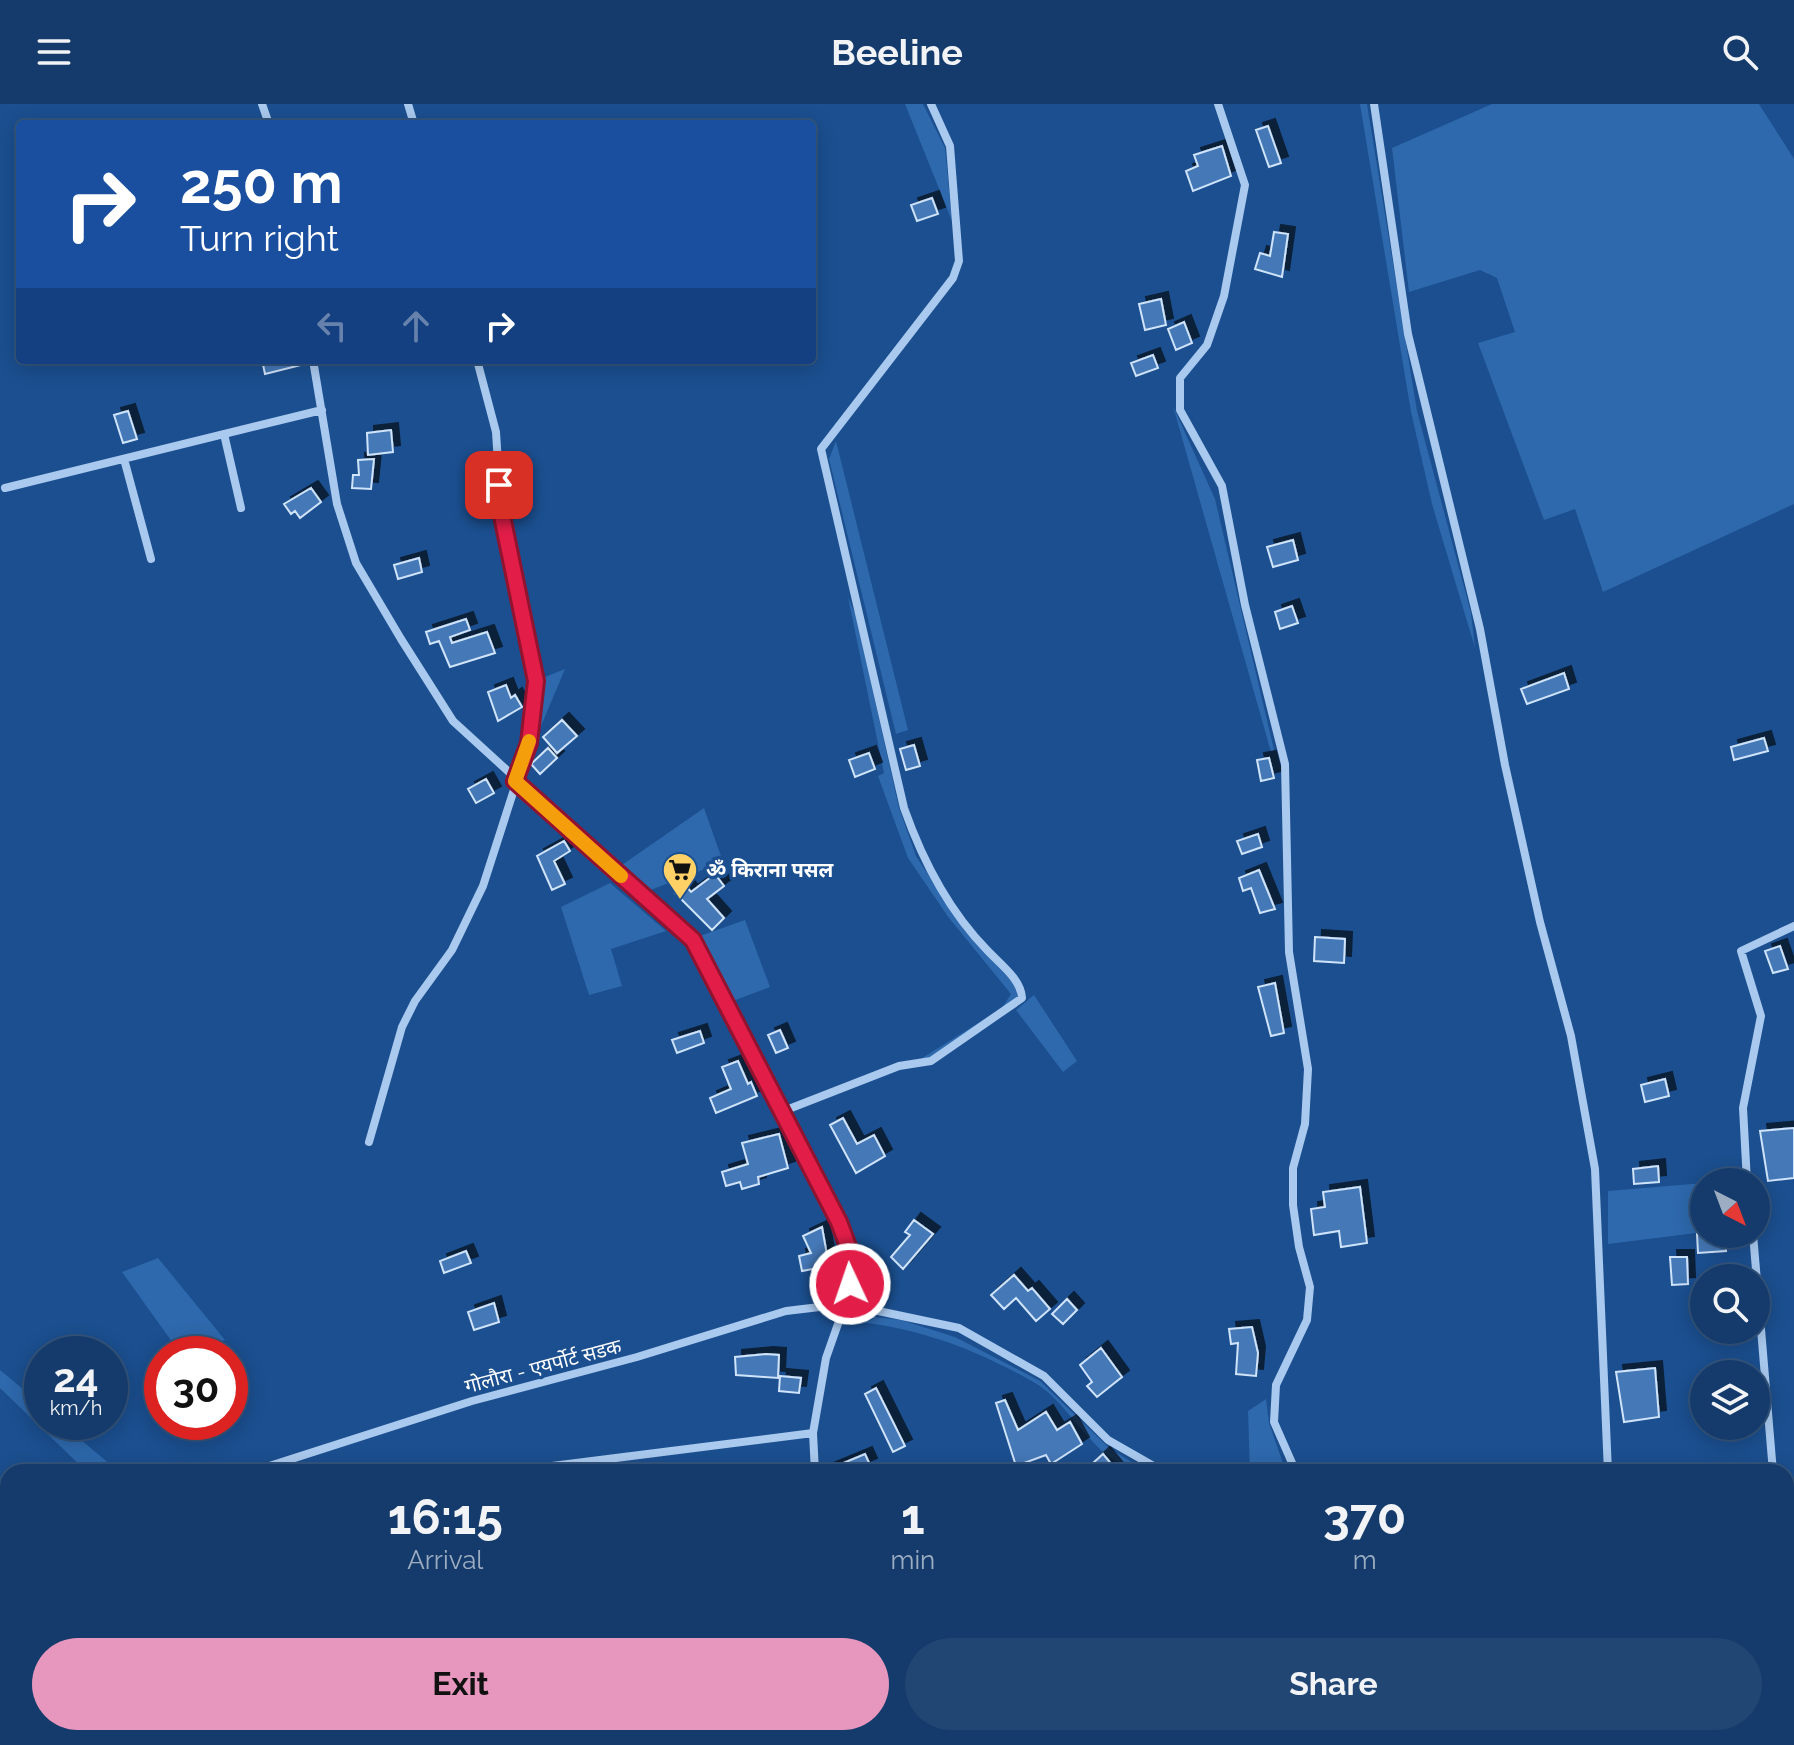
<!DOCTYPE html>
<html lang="en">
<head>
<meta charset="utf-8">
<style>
  :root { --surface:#143b6b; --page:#214673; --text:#f1f3f6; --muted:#9dadc1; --line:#33557e; --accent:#e797bd }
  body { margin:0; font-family:Raleway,"Noto Sans Devanagari",sans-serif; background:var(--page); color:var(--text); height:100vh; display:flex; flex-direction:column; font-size:30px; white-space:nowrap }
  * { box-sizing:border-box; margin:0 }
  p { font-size:26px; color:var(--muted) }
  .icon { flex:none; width:44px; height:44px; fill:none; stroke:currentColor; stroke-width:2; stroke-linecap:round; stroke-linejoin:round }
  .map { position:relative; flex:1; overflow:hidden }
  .details { position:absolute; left:0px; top:1360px; width:1794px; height:282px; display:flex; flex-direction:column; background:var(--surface); border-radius:24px 24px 0 0; box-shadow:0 4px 20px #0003,0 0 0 2px var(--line) }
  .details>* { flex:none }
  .hud { position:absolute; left:16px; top:16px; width:800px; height:244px; border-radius:8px; box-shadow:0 4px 20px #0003,0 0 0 2px var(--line); background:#1a4fa0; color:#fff; overflow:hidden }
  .needle { width:52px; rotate:138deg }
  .fabs { position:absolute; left:1690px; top:1064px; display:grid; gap:16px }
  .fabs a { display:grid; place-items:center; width:80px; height:80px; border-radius:50%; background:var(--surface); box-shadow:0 4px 20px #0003,0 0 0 2px var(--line); font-size:40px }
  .speed { position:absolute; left:24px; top:1232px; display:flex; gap:16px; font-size:40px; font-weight:700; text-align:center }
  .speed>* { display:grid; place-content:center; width:104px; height:104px; border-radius:50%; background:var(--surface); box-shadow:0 4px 20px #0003,0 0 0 2px var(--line); line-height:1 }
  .speed small { font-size:20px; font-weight:400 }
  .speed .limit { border:12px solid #d22; background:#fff; color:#111 }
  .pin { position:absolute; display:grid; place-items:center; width:68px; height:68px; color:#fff; margin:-34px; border-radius:16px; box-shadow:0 4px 12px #0006 }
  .me { position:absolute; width:88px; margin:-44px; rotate:357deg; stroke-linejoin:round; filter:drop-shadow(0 0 6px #0008) }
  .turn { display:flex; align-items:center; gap:28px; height:168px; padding:0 32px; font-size:36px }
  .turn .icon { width:104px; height:104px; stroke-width:2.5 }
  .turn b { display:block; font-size:56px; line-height:68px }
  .lanes { display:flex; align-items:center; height:76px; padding:0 32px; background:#0003; justify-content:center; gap:40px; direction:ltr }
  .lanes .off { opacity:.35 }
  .eta { display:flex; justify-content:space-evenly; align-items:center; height:136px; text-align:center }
  .eta b { font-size:48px; font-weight:700; line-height:56px }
  .cta { display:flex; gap:16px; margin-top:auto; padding:16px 32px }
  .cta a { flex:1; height:92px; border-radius:48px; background:var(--accent); color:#111; font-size:32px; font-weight:700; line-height:92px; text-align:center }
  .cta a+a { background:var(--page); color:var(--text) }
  header { display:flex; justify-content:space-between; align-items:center; height:104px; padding:0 32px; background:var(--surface); font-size:36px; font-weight:700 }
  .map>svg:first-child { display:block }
</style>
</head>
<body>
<header><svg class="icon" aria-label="menu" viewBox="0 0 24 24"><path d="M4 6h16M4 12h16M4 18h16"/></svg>Beeline<svg class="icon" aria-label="search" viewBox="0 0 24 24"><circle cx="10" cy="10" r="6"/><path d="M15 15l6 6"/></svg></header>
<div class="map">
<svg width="1794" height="1641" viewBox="0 0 1794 1641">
  <defs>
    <filter id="shadow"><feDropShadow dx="7" dy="-7" stdDeviation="0" flood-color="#0009"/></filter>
  </defs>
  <rect width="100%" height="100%" fill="#1b4f8f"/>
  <!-- green -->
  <path fill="#2e69ad" d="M905 0H923L945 44 952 117Z
    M1360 0H1367L1417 307 1471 509 1475 544 1432 400 1411 308Z
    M1492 0H1759L1794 55V400L1603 488 1575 405 1544 416 1478 239 1515 228 1497 174 1480 166 1409 188 1392 44Z
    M1173 302 1215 395 1274 646 1271 648Z
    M836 337 908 626 896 630 829 355Z
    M848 493 856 512 899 704 916 752 950 804 1017 884V895L931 953 919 956 1002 904 1011 890 949 814 908 754 878 672 884 669Z
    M565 565 533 641 545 573Z
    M704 704 723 758 648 787 619 763Z
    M610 779 666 827 611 845 622 882 589 891 561 803Z
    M745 816 770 883 733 897 700 832Z
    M1034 891 1077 957 1063 968 1016 906Z
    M1704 1079V1128L1608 1140V1087Z
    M158 1154 225 1236 180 1249 122 1168Z
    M849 1210 901 1216 955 1233 1040 1277 1109 1344 1148 1368C1099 1368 1072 1300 1035 1279 972 1243 916 1223 844 1216Z
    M0 1266 42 1301V1318H60L119 1368H87L0 1284Z
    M1266 1295 1269 1319 1286 1368H1250L1248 1307Z"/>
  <!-- building -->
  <path fill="#4478b7" stroke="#cfe3fa" stroke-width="2" filter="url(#shadow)" d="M1268 22 1281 59 1269 63 1256 26Z
    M1222 42 1231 72 1193 87 1186 67 1198 62 1194 51Z
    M932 94 938 110 917 117 911 101Z
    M1274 128 1288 130 1282 173 1255 165 1260 149 1270 152Z
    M1161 195 1166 221 1145 226 1139 200Z
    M1184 218 1192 239 1176 246 1168 225Z
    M1153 251 1158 264 1136 272 1131 259Z
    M262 256H301V261L265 270Z
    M128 307 137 335 123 339 114 311Z
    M391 326 393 348 368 351 367 329Z
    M374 355 371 385 352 384 353 371H359L358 356Z
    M311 384 321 398 300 414 295 407 291 410 284 400Z
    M1293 436 1298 456 1273 463 1267 443Z
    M419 454 422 468 398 475 394 461Z
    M1292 502 1298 519 1280 525 1275 508Z
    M466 515 470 526 450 533 452 539 487 528 495 549 450 563 439 537 430 540 426 528Z
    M1564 569 1569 585 1527 600 1521 585Z
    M506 581 511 594 515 591 522 603 498 617 488 588Z
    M562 616 577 632 557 649 543 633Z
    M1764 634 1768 647 1734 656 1731 643Z
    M914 641 920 662 906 666 900 645Z
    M548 644 557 654 540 670 531 660Z
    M869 649 875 665 855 673 849 656Z
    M1269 654 1274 674 1261 677 1257 656Z
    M486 675 494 689 476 699 468 685Z
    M1258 730 1262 743 1242 750 1237 737Z
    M564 737 570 747 554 757 565 780 552 786 537 752Z
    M1259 766 1275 805 1260 809 1251 784 1243 787 1239 774Z
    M715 770 724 782 707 795 724 814 712 826 675 789 684 780 691 788Z
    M1315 833 1345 835 1344 859 1314 857Z
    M1780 842 1788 865 1773 869 1765 847Z
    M1275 879 1284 929 1271 932 1258 883Z
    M780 926 788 944 776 949 768 931Z
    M700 927 704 939 677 949 672 936Z
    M738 957 748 980 751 978 757 992 716 1009 710 994 731 985 722 963Z
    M1665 975 1669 992 1645 998 1641 981Z
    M843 1014 857 1040 874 1031 885 1052 856 1069 830 1021Z
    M1794 1024V1074L1768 1077 1760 1027Z
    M779 1030 788 1064 758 1073 759 1080 742 1085 740 1078 726 1082 722 1068 748 1060 742 1039Z
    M1658 1062 1659 1078 1634 1080 1633 1065Z
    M1360 1083 1367 1139 1341 1143 1339 1127 1314 1131 1311 1105 1325 1103 1323 1088Z
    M914 1116 933 1130 903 1165 891 1153 910 1131 905 1128Z
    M822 1123 829 1162 802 1167 799 1152 811 1149 803 1132Z
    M1697 1130H1724L1726 1147 1698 1149Z
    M466 1147 471 1159 444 1169 440 1157Z
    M1670 1153H1687L1688 1180 1672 1181Z
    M1014 1171 1028 1187 1032 1184 1050 1205 1036 1217 1016 1194 1004 1205 991 1191Z
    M1067 1195 1077 1206 1063 1220 1052 1210Z
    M494 1199 499 1218 474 1226 468 1208Z
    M1252 1223 1258 1249 1256 1272 1236 1270 1238 1239 1231 1240 1229 1225Z
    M1101 1244 1122 1273 1097 1293 1087 1282 1092 1278 1080 1261Z
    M766 1250 779 1251 778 1274 736 1271 735 1253Z
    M1655 1264 1659 1313 1624 1318 1616 1268Z
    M780 1272 801 1274 799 1289 779 1287Z
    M876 1284 905 1342 893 1348 865 1290Z
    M1005 1296 1018 1326 1046 1308 1057 1326 1070 1318 1082 1340 1051 1360 1046 1351 1016 1362 996 1299Z
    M865 1350 870 1361 854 1368H822Z
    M1103 1350 1118 1368H1098L1092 1360Z"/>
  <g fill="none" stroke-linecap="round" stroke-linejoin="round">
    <!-- minor -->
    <path stroke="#a9c9ee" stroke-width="8" d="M262 0 269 20
      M408 0 414 20
      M1218 0 1245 81 1224 192 1207 241 1180 274V306L1222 382 1245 501 1285 660 1289 848 1308 965 1305 1020 1293 1064V1101L1299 1143 1310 1183 1307 1216 1276 1281 1274 1318 1296 1368
      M1374 0 1408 230 1480 525 1505 661 1540 818 1571 932 1595 1065 1608 1368
      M313 256 337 400 356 459 401 535 453 617 693 836 839 1118 854 1159 845 1200 826 1254 813 1329 815 1368
      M224 330 241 404
      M124 355 151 455
      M5 384 322 306
      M781 1008 899 962 931 957 1022 894C1021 875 1000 860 987 846 949 807 922 755 904 704L821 345 953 174 959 157 950 42 931 0
      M369 1038 402 923 415 897 452 846 483 782 529 639 536 577 501 407 496 328 477 256
      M1747 1078 1743 1004 1761 912 1741 847 1794 822
      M1753 1130 1773 1368
      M251 1368 472 1297 637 1253 786 1207 845 1200 959 1224 1044 1272 1108 1336 1164 1368
      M505 1368 813 1329
      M0 1510 8 1505
      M1786 1523H1794
      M1362 1634V1641
      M1639 1634 1640 1641
      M827 1641 828 1634"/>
  </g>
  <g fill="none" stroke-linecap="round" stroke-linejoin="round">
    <defs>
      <path id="route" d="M499 381 501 407 536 577 529 639 515 677 693 836 839 1118 854 1159 850 1180"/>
    </defs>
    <!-- route casing -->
    <use href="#route" stroke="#92132f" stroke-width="20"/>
    <!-- route -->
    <use href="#route" stroke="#e11d48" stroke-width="14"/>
    <!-- slow -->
    <path stroke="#f59e0b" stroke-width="14" d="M529 637 515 677 621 772"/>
  </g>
  <!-- icons -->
  <defs>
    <symbol id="supermarket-pin" viewBox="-11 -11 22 30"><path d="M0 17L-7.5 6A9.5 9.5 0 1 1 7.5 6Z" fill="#ffd166" stroke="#1b4f8f"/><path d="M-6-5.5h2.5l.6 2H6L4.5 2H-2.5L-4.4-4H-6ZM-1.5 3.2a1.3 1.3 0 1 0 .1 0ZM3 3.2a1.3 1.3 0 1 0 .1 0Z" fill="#111"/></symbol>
  </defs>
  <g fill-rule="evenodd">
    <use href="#supermarket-pin" x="660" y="746" width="40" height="54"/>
  </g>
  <g text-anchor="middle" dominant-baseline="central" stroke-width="7" stroke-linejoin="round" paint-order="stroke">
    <!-- poi labels -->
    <g font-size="20" font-weight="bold" fill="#fff" stroke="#1b4f8f" text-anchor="start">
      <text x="706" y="766">ॐ किराना पसल</text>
    </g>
    <!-- street labels -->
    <g font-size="20" fill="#fff" stroke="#1b4f8f">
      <text transform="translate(543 1262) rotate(-15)">गोलौरा - एयर्पोर्ट सडक</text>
    </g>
  </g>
</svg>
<div class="fabs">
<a><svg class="needle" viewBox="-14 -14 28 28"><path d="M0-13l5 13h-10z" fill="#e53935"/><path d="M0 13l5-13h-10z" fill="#9dadc1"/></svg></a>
<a><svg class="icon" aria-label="search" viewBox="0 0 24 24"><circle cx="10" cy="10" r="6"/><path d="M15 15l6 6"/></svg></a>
<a><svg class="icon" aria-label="layers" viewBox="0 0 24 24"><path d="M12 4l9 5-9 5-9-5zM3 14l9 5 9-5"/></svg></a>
</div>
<div class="speed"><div>24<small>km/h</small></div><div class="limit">30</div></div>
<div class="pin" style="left:499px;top:381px;background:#d93025"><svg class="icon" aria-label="arrive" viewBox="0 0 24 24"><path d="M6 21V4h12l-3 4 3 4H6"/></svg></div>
<svg class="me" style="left:850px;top:1180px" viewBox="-20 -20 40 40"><circle r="17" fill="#e11d48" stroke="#fff" stroke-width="3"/><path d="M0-11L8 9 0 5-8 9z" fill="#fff"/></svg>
<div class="hud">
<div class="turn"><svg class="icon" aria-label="right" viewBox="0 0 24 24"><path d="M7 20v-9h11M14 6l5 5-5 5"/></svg><div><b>250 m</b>Turn right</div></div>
<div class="lanes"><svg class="icon off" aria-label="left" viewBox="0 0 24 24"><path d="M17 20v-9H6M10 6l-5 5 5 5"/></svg><svg class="icon off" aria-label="ahead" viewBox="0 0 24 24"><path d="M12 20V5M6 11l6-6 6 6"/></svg><svg class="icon" aria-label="right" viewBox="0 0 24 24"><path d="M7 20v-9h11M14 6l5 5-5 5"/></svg></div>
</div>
<section class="details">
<div class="eta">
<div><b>16:15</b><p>Arrival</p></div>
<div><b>1</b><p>min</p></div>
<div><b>370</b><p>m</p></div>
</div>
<div class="cta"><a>Exit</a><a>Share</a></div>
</section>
</div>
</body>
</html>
